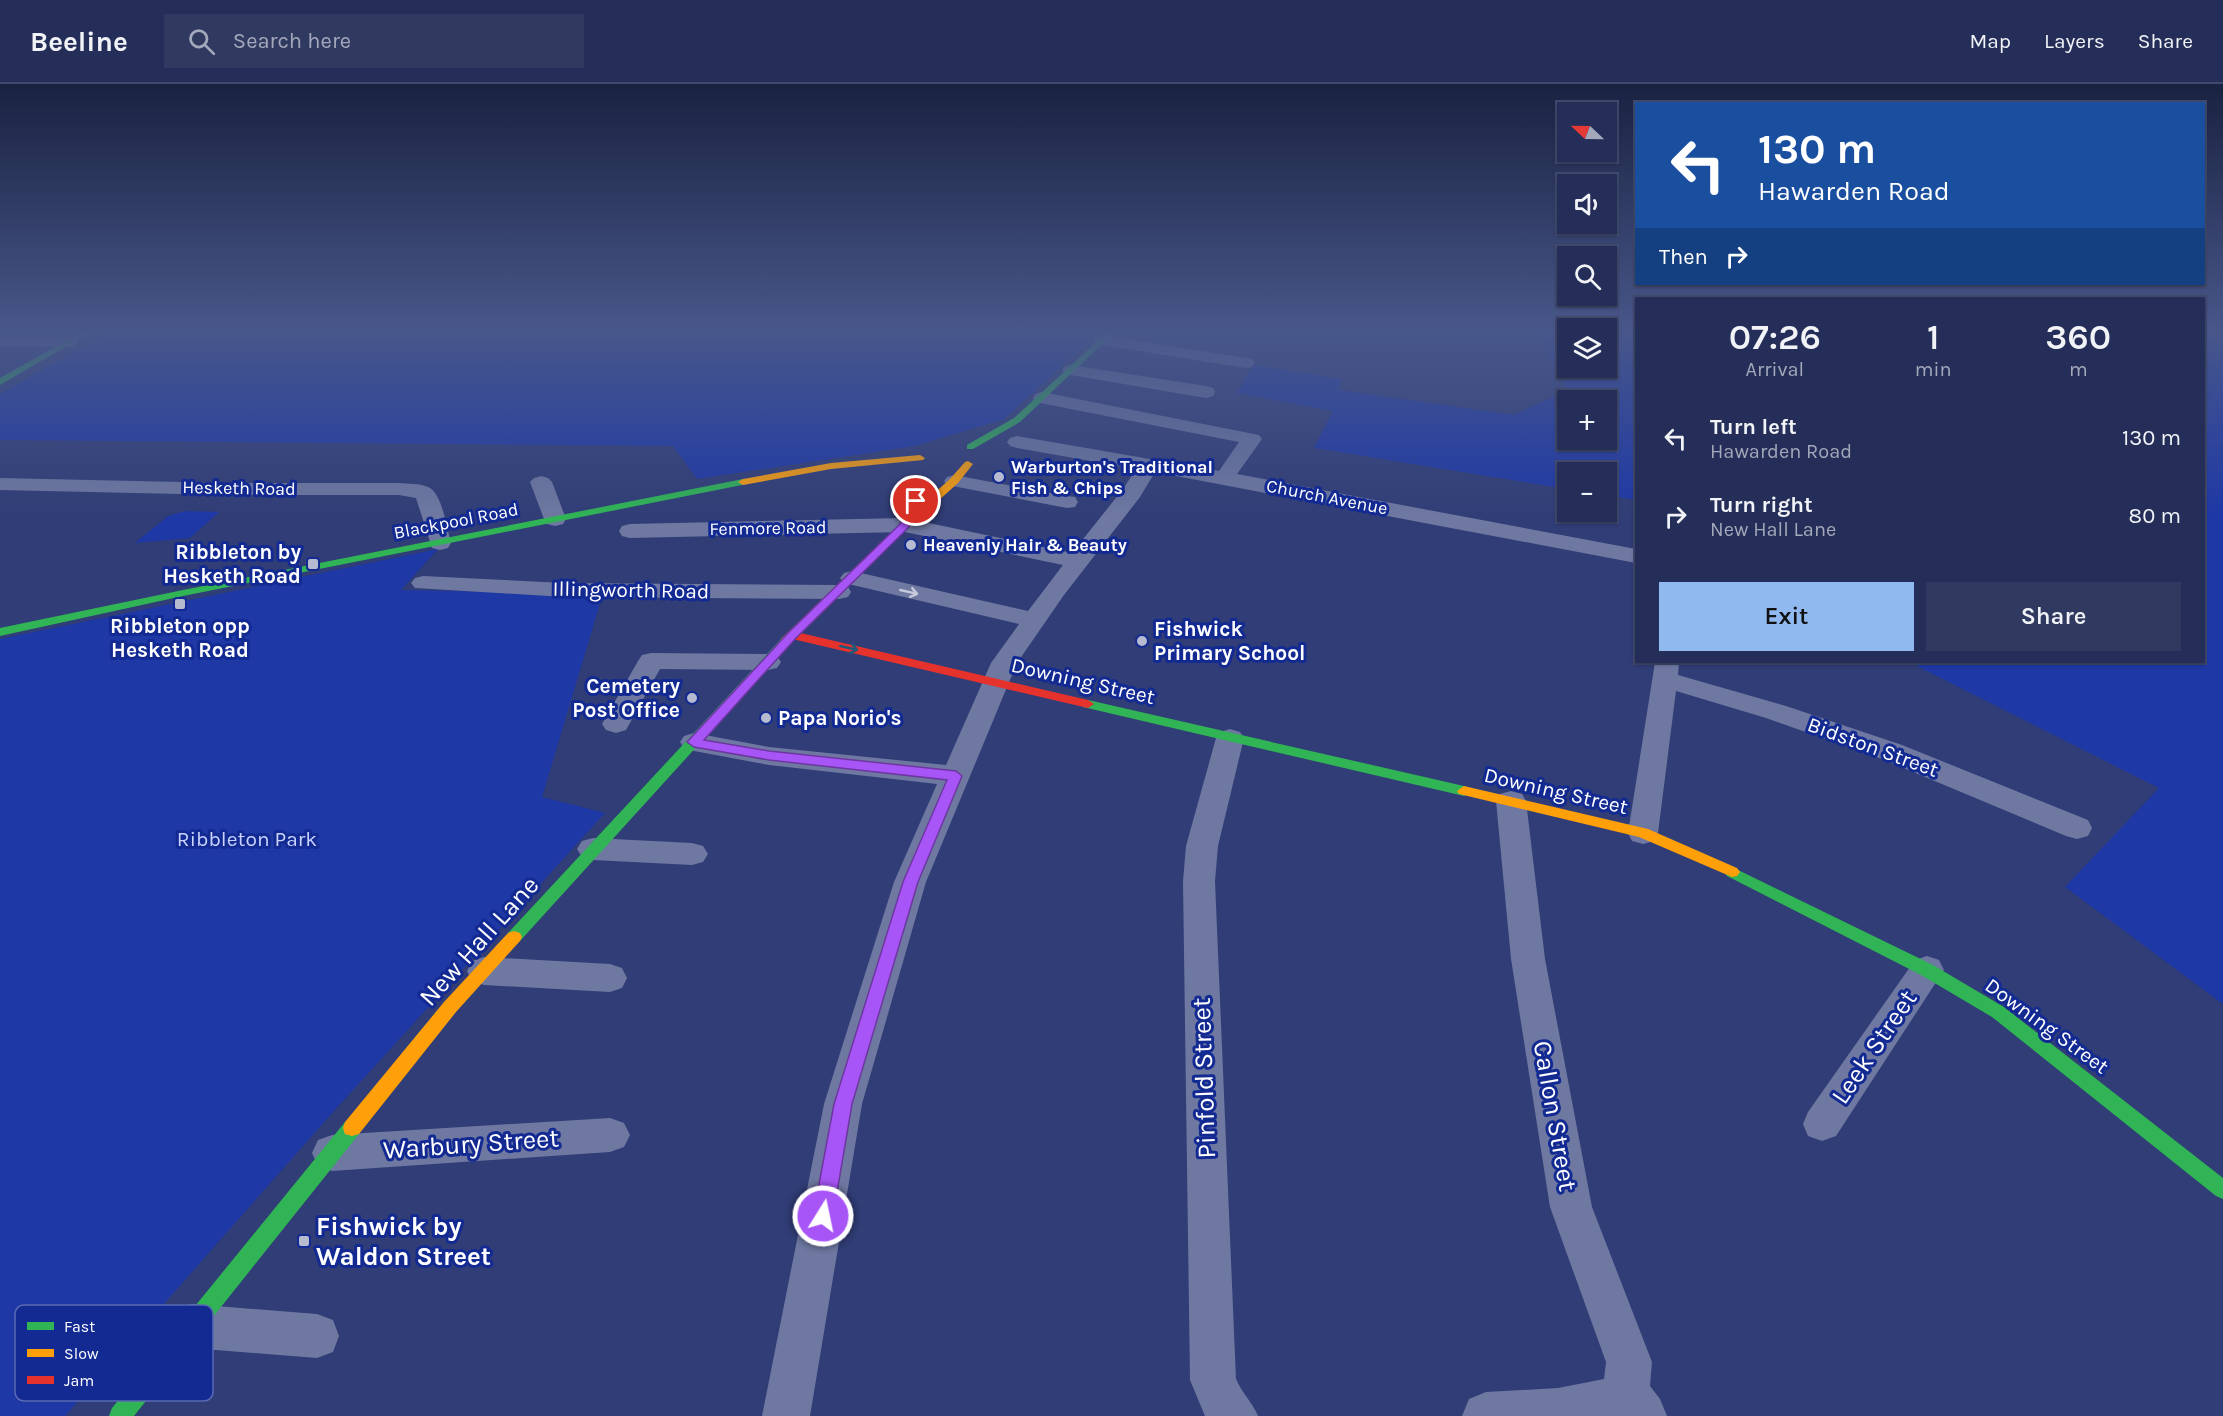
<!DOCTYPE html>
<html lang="en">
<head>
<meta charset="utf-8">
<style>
  :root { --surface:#242e58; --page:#303a61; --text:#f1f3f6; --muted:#a3a8ba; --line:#414a6e; --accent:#90b9f0 }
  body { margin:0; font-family:Karla,sans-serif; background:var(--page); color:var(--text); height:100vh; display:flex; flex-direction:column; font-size:22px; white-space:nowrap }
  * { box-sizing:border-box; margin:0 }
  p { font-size:20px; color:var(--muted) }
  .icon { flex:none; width:33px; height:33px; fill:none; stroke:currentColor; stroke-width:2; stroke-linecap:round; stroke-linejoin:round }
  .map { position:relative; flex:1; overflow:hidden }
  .panel { position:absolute; left:1635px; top:213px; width:570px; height:366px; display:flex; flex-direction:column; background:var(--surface); border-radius:0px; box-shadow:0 2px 4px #0004,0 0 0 2px var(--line) }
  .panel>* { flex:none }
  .banner { position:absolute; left:1635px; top:18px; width:570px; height:183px; border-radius:0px; box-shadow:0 2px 4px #0004,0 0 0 2px var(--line); background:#1a4fa0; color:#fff; overflow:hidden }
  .needle { width:39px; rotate:292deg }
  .tools { position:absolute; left:1557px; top:18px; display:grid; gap:12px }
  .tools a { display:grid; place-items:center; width:60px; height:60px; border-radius:0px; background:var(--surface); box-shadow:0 2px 4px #0004,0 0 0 2px var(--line); font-size:30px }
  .pin { position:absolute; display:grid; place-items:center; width:51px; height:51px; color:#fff; margin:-26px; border:3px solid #fff; border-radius:50%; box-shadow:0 2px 6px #0007 }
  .me { position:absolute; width:66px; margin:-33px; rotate:10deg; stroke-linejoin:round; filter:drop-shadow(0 0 4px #0008) }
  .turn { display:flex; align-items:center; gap:21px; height:126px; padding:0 24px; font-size:27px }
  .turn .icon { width:78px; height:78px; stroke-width:2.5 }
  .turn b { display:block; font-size:42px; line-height:51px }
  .then { display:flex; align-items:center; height:57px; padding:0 24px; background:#0003; gap:12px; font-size:22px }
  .eta { display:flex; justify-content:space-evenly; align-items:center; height:102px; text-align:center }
  .eta b { font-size:36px; font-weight:600; line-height:42px }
  .cta { display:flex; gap:12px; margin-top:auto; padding:12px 24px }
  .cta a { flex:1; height:69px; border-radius:0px; background:var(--accent); color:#111; font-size:24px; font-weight:600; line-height:69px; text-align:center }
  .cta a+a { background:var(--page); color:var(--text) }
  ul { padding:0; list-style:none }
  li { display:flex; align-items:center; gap:18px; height:78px; padding:0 24px }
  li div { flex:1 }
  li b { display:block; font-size:22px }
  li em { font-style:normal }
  header { display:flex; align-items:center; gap:36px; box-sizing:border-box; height:84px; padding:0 30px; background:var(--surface); border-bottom:2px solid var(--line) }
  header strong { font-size:28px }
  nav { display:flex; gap:33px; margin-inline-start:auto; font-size:21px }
  .search { width:420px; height:54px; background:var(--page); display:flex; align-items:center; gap:15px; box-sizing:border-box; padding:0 21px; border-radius:0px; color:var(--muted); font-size:22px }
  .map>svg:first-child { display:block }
</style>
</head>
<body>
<header>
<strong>Beeline</strong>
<div class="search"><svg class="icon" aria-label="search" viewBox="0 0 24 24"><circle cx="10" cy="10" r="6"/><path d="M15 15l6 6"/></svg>Search here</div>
<nav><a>Map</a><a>Layers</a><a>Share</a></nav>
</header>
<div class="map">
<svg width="2223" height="1332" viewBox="0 0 2223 1332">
  <rect width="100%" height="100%" fill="#303d76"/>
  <!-- green -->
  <path fill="#1e38a6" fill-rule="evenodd" d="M108 248H1099L1004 335 915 362 697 395 673 362 0 356V310Z
    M1536 248H1567L1568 284H1606L1607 248H1636V416L1607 411 1606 388H1568L1567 405 1314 364 1333 327 1237 309 1254 281 1342 295 1339 306 1514 331 1568 306ZM1606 316V356H1568V316Z
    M2204 248H2223V920L2065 803 2159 704 1917 582V578H2204Z
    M185 427 219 428 190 454 135 459 168 432Z
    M438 465 401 506 570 509 601 516 542 713 605 729 333 1028 65 1332H0V555Z"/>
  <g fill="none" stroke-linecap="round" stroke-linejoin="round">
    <!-- street -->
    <path fill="#6e78a1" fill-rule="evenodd" d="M1102 251 1246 274 1252 275 1255 279 1252 283 1246 284 1096 260 1093 256 1096 252Z
      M0 252 69 253 75 254 78 258 75 262 69 263 0 262Z
      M1071 281 1206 302 1213 304 1215 308 1213 312 1206 314 1065 290 1062 286 1065 282Z
      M1042 308 1259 351 1262 355 1237 390 1636 465V479L1155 388 1140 413 1064 511 1017 579 926 798 862 1020 810 1332H762L824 1020 894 798 937 700 769 681 694 667 684 664 680 658 684 652 694 649 769 663 946 681 991 579 1019 540 844 499 840 494 844 489 852 487 1028 527 1063 481 905 448 630 454 622 452 619 447 622 442 630 440 905 434 1072 469 1123 405 1136 385 1017 364 1010 362 1007 358 1010 354 1017 352 1219 387 1239 358 1035 318 1033 314 1035 310Z
      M954 391 1067 412 1075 413 1078 418 1075 423 1067 424 947 401 944 397 947 393Z
      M541 392 548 394 552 398 566 435 563 440 555 442 547 440 544 435 530 398 534 394Z
      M0 394 226 399H399C408 400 419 399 428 403 442 408 447 445 451 459L448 464 440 466 432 464 416 414 399 411H226L0 406Z
      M423 492 565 499 839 501 848 503 851 508 848 513 839 515 565 513 415 504 411 499 415 494Z
      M651 569 768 570 777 572 781 578 777 584 768 586 660 585 626 646 616 649 606 646 602 640 638 577 642 571Z
      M1655 578H1679L1678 591 1786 622 1902 661 2088 736 2092 744 2088 752 2077 755 2066 752 1882 675 1766 634 1676 607 1658 749 1654 757 1643 760 1632 757 1628 749Z
      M1230 645 1240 648 1244 654 1218 762 1215 797 1236 1295C1242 1309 1252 1318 1258 1332H1205L1190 1296 1183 797 1186 762 1216 654 1220 648Z
      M1511 707 1522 710 1526 717 1545 875 1592 1123 1652 1278 1650 1302 1660 1315 1667 1332H1462L1469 1315 1486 1308 1558 1304 1604 1295 1606 1278 1550 1123 1511 875 1496 717 1500 710Z
      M593 754 692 759 703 762 708 770 703 778 692 781 593 776 582 773 577 765 582 757Z
      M1927 872 1939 876 1944 886 1836 1052 1822 1057 1808 1052 1803 1040 1808 1028 1915 876Z
      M484 873 610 880 622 884 627 894 622 904 610 908 484 901 472 897 467 887 472 877Z
      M610 1034 624 1039 630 1051 624 1063 610 1068 332 1087 318 1082 312 1069 318 1056 332 1051Z
      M191 1220 317 1230 333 1236 339 1252 333 1268 317 1274 191 1264 175 1258 169 1242 175 1226Z"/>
    <!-- fast -->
    <path fill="#30b455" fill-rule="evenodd" d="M82 248H91L0 301V294Z
      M1107 248H1115L1020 338 973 365H967V361L1014 334Z
      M743 395 747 396V400L183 512 0 552V544L183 506Z
      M786 553 792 557 790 560 520 857 514 859 508 857 506 853 508 849 782 554Z
      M1088 616 1464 702 1471 707 1464 712 1083 623 1082 620Z
      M1732 783 1933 881 2004 923 2223 1094V1115L2216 1112 1992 933 1921 891 1727 792 1724 788 1727 784Z
      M352 1036 359 1038 361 1044 359 1050 134 1332H109L112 1324 345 1038Z"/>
    <!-- slow -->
    <path fill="#ff9f0a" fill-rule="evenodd" d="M920 371 925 374 923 376 831 385 743 401 738 398 743 395 831 379Z
      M968 377 973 380 958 399 909 443 790 560H782L780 557 782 554 901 439 950 395 965 378Z
      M1464 702 1648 745 1737 784 1740 788 1737 792 1732 793 1639 753 1459 710 1457 707Z
      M514 847 520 849 522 853 520 857 456 928 359 1050 352 1052 345 1050 343 1044 345 1038 444 918 508 849Z"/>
    <!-- jam -->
    <path fill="#e5322d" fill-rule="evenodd" d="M792 547 1088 616 1094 620 1088 624 788 554 786 551Z"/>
  </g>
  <!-- one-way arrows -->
  <defs><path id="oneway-shaft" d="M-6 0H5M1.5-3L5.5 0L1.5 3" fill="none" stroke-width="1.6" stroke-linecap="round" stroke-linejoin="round" transform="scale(1.5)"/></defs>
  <use stroke="#c5c9d9" href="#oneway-shaft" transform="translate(909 508) rotate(13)"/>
  <use stroke="#1d5a7d" href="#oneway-shaft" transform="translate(849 564) rotate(13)"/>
  <!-- sky -->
  <linearGradient id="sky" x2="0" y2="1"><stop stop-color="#1a2241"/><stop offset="0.57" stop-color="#48578a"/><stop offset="1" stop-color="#48578a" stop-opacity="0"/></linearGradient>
  <rect width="2223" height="434" fill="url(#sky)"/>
  <!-- route -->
  <path fill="#a855f7" stroke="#6d37a1" stroke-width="1.5" d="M916 414 921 417 909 443 796 554 704 656 769 667 956 687 962 692 918 798 852 1020 833 1132 830 1138 823 1141 816 1138 813 1132 834 1020 903 798 947 696 769 676 694 663 687 658 788 549 900 440 911 417Z"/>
  <!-- markers -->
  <g fill="#b7bbcf" stroke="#132a93" stroke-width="2">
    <circle cx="999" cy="393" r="6"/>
    <circle cx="911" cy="461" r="6"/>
    <rect x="307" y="474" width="12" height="12" rx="3"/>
    <rect x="174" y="514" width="12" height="12" rx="3"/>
    <circle cx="1142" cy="557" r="6"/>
    <circle cx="692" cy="614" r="6"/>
    <circle cx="766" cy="634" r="6"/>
    <rect x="298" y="1151" width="12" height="12" rx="3"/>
  </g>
  <g text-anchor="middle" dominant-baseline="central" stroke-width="6" stroke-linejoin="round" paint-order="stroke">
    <!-- far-poi labels -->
    <g font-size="18" font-weight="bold" fill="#fff" stroke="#132a93" text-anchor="start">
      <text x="1011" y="383">Warburton's Traditional<tspan x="1011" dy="21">Fish &amp; Chips</tspan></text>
      <text x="923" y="461">Heavenly Hair &amp; Beauty</text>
    </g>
    <!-- far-street labels -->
    <g font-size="18" fill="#fff" stroke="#132a93">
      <text transform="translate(239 404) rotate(1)">Hesketh Road</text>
      <text transform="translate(1327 413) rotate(11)">Church Avenue</text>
      <text transform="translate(456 437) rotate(-11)">Blackpool Road</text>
      <text transform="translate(768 444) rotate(-1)">Fenmore Road</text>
    </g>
    <!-- poi labels -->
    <g font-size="21" font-weight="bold" fill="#fff" stroke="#132a93" text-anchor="end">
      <text x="301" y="468">Ribbleton by<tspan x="301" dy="24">Hesketh Road</tspan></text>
      <text x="180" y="542" text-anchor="middle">Ribbleton opp<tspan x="180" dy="24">Hesketh Road</tspan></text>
      <text x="1154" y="545" text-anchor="start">Fishwick<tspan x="1154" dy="24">Primary School</tspan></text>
      <text x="680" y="602">Cemetery<tspan x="680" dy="24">Post Office</tspan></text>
      <text x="778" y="634" text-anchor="start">Papa Norio's</text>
    </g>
    <!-- street labels -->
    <g font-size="21" fill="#fff" stroke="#132a93">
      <text transform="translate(631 506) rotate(1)">Illingworth Road</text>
      <text transform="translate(1083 597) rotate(13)">Downing Street</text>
      <text transform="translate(1873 663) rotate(20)">Bidston Street</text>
      <text transform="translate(1556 707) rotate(13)">Downing Street</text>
      <text transform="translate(2047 942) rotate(36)">Downing Street</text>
    </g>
    <!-- park labels -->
    <g font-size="21" fill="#c9d3fd" stroke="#132a93">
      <text x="247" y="755">Ribbleton Park</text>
    </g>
    <!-- near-street labels -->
    <g font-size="26" fill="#fff" stroke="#132a93">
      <text transform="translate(479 857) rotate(-48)">New Hall Lane</text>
      <text transform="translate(1874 963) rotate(-56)">Leek Street</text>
      <text transform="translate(1204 994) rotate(-92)">Pinfold Street</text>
      <text transform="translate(1555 1032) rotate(80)">Callon Street</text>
      <text transform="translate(471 1060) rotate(-4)">Warbury Street</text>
    </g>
    <!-- near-poi labels -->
    <g font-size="26" font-weight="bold" fill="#fff" stroke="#132a93" text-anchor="start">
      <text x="316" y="1142">Fishwick by<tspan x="316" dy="30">Waldon Street</tspan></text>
    </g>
  </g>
  <!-- legend -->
  <rect x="15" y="1221" width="198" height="96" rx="9" fill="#132a93" stroke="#5a6ab3" stroke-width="1.5"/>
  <rect x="27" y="1238" width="27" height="8" fill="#30b455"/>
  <rect x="27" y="1265" width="27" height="8" fill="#ff9f0a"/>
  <rect x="27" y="1292" width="27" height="8" fill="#e5322d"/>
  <g font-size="16" fill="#fff">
    <text x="64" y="1248">Fast</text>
    <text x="64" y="1275">Slow</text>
    <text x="64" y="1302">Jam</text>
  </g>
</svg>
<div class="tools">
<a><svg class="needle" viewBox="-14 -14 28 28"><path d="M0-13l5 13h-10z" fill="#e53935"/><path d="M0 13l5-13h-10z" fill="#a3a8ba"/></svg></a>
<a><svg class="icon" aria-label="sound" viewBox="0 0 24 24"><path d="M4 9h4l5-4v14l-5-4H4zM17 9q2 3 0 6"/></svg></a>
<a><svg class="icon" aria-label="search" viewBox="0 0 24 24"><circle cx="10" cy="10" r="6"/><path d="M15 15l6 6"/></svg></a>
<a><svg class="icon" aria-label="layers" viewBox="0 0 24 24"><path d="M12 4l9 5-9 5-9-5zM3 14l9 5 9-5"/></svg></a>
<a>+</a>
<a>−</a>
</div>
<div class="pin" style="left:916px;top:417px;background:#d93025"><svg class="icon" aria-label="arrive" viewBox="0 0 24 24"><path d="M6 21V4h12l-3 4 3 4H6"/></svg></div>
<svg class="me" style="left:823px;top:1132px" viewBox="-20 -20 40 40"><circle r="17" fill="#a855f7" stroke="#fff" stroke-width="3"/><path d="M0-11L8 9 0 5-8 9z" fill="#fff"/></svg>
<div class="banner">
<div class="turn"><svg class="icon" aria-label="left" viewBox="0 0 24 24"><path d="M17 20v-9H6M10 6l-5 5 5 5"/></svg><div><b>130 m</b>Hawarden Road</div></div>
<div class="then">Then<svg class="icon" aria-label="right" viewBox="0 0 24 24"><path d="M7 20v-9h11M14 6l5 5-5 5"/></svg></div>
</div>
<section class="panel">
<div class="eta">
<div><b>07:26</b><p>Arrival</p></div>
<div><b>1</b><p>min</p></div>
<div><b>360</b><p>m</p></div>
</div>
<ul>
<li><svg class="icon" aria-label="left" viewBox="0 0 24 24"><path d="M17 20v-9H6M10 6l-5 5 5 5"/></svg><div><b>Turn left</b><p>Hawarden Road</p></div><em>130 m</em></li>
<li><svg class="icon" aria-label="right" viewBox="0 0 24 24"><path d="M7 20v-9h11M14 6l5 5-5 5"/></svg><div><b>Turn right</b><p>New Hall Lane</p></div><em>80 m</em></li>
</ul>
<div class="cta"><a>Exit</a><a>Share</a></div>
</section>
</div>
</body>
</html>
